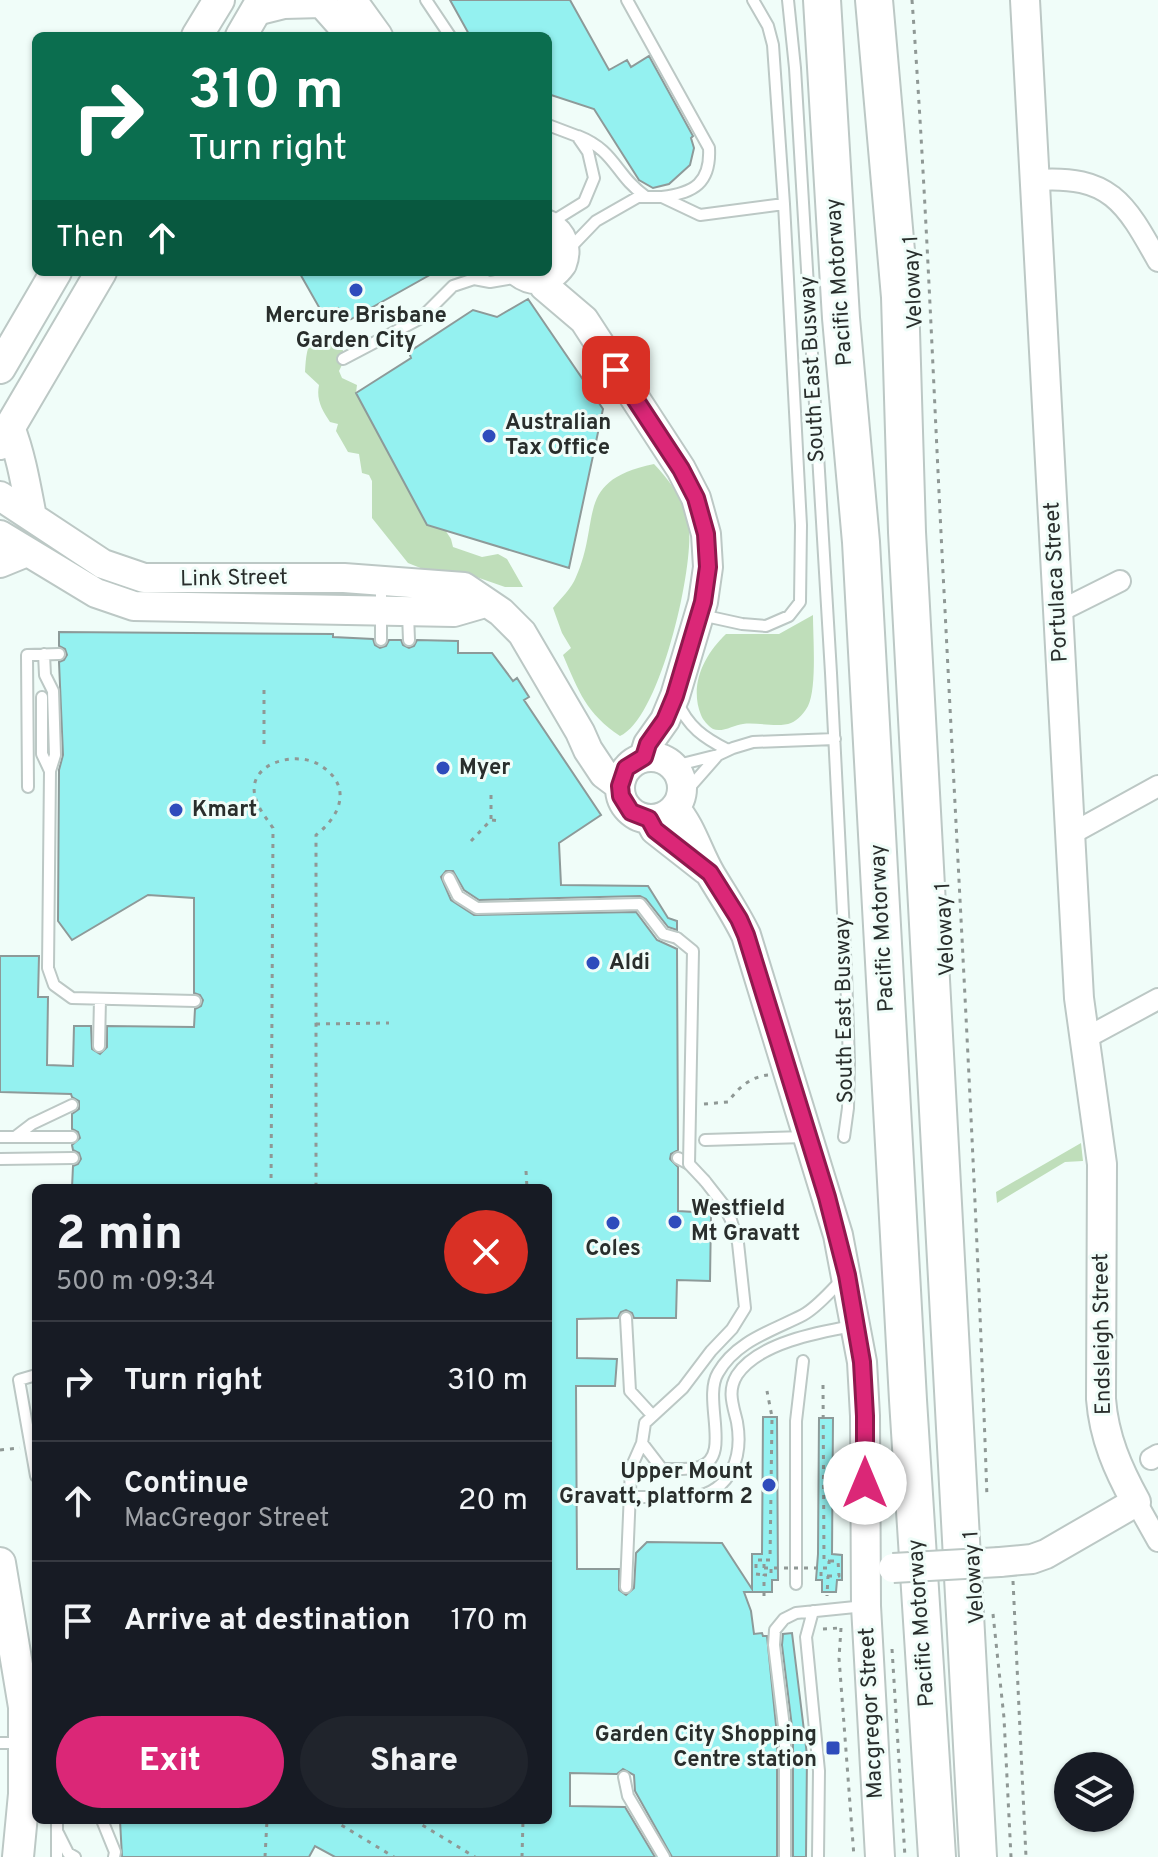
<!DOCTYPE html>
<html lang="en">
<head>
<meta charset="utf-8">
<style>
  :root { --surface:#171b24; --page:#20242c; --text:#f1f3f6; --muted:#9ea1a6; --line:#363941; --accent:#db2777 }
  body { margin:0; font-family:Overpass,sans-serif; background:var(--page); color:var(--text); height:100vh; display:flex; flex-direction:column; font-size:30px; white-space:nowrap }
  * { box-sizing:border-box; margin:0 }
  p { font-size:26px; color:var(--muted) }
  .icon { flex:none; width:44px; height:44px; fill:none; stroke:currentColor; stroke-width:2; stroke-linecap:round; stroke-linejoin:round }
  .map { position:relative; flex:1; overflow:hidden }
  .details { position:absolute; left:32px; top:1184px; width:520px; height:640px; display:flex; flex-direction:column; background:var(--surface); border-radius:12px; box-shadow:0 2px 6px #0004 }
  .details>* { flex:none }
  .banner { position:absolute; left:32px; top:32px; width:520px; height:244px; border-radius:12px; box-shadow:0 2px 6px #0004; background:#0b6e4f; color:#fff; overflow:hidden }
  .tools { position:absolute; left:1054px; top:1752px; display:grid; gap:16px }
  .tools a { display:grid; place-items:center; width:80px; height:80px; border-radius:50%; background:var(--surface); box-shadow:0 2px 6px #0004; font-size:40px }
  .pin { position:absolute; display:grid; place-items:center; width:68px; height:68px; color:#fff; margin:-34px; border-radius:16px; box-shadow:0 4px 12px #0006 }
  .me { position:absolute; width:88px; margin:-44px; rotate:0deg; stroke-linejoin:round; filter:drop-shadow(0 0 6px #0008) }
  .turn { display:flex; align-items:center; gap:28px; height:168px; padding:0 24px; font-size:36px }
  .turn .icon { width:104px; height:104px; stroke-width:2.5 }
  .turn b { display:block; font-size:56px; line-height:68px }
  .then { display:flex; align-items:center; height:76px; padding:0 24px; background:#0003; gap:16px; font-size:30px }
  .round { display:grid; place-items:center; flex:none; width:84px; height:84px; border-radius:42px; background:var(--page) }
  .overview { display:flex; align-items:center; justify-content:space-between; height:136px; padding:0 24px }
  h1 { font-size:48px; font-weight:800; line-height:60px }
  .action { display:flex; gap:16px; margin-top:auto; padding:16px 24px }
  .action a { flex:1; height:92px; border-radius:48px; background:var(--accent); color:#fff; font-size:32px; font-weight:800; line-height:92px; text-align:center }
  .action a+a { background:var(--page); color:var(--text) }
  ul { padding:0; list-style:none }
  li { display:flex; align-items:center; gap:24px; height:120px; padding:0 24px; border-top:2px solid var(--line) }
  li div { flex:1 }
  li b { display:block; font-size:30px }
  li em { font-style:normal }
  .map>svg:first-child { display:block }
</style>
</head>
<body>
<div class="map">
<svg width="1158" height="1857" viewBox="0 0 1158 1857">
  <rect width="100%" height="100%" fill="#f0fdf9"/>
  <!-- green -->
  <path fill="#bfdeba" d="M327 333 336 336C344 350 347 356 339 371L342 378 357 385 356 393 451 539 453 547 482 557 498 554 507 559 523 587H505L462 572 423 569 408 563 372 518V481L369 475 362 473 359 454 348 452 336 431 338 424 330 422C322 410 316 400 319 385L305 372C306 358 306 344 317 334Z
    M654 464C672 483 686 503 689 529 693 571 660 718 620 736 586 713 579 692 563 655L571 648 562 633 553 608C561 598 572 588 576 577 602 519 573 481 654 464Z
    M813 615C813 638 817 688 808 706 805 712 798 720 791 723 779 728 757 722 743 724 734 725 722 733 713 729 708 726 703 720 701 715 689 685 704 655 726 634H779Z
    M1081 1143 1083 1161 1065 1162 997 1203 996 1192Z"/>
  <!-- building -->
  <path fill="#94f1f0" stroke="#8d9a99" stroke-width="2" d="M450 0H570L609 70 627 60 631 67 649 56 693 136 691 138 694 148 690 165 669 184 653 188 639 180 594 109 548 94V36H470Z
    M299 272H435L346 322 338 308 324 316Z
    M528 299 603 409 569 568 427 525 356 393 411 358 409 352 473 310 497 317Z
    M59 632 333 634V637L373 639 375 645 380 648 386 646 389 640H401L403 645 409 648 414 646 417 640 458 641V653H492L513 681 517 678 529 697 524 700 601 815 559 843 561 885 648 886 668 918 677 921V930L668 927 646 899 640 896 479 900 464 890 453 871H446L441 877 451 900 474 915 636 912 657 940 677 949 678 1150 671 1154 670 1159 678 1167V1211L711 1213 710 1281 677 1280 676 1318H634L632 1313 626 1310 621 1312 618 1318 577 1319V1358L617 1359 615 1386H576L577 1569H619V1590L626 1595 634 1588 636 1553 647 1542 722 1543 752 1589V1554H762L763 1417H777L778 1580H772V1592H744L751 1611 754 1634 762 1633 763 1636H767L777 1735V1857H672L635 1791 634 1775 623 1769 617 1774 570 1773V1806L625 1807 655 1857H335L315 1846 309 1857H122L120 1820H548V1188H72L73 1166 78 1164 81 1159 79 1153 73 1150 72 1145 80 1138 78 1132 72 1129V1114L79 1109V1101L72 1097 71 1094 0 1092V956H39L38 997H48L47 1065 73 1066 74 1026H91L92 1049 100 1054 107 1047V1026L194 1027 195 1009 201 1006 203 1000 200 995 194 993V898L148 895 72 940 58 921 59 770 63 755 59 662 64 660 67 655 65 649 59 646Z
    M819 1418H833L832 1554 842 1555V1580H837L836 1592H822V1580H816L818 1554Z
    M792 1633 807 1755 806 1857H793V1735L782 1645 783 1634Z"/>
  <g fill="none" stroke-linecap="round" stroke-linejoin="round">
    <defs>
      <path id="lane" d="M426 0 450 36
        M627 0 709 148C711 183 694 193 662 197
        M753 0 768 26 773 45 784 204
        M788 0 795 68 831 673 846 973 849 1062 848 1108 844 1137
        M548 125 577 136 588 152 594 178 584 202 550 223
        M578 136C616 151 615 175 645 196
        M570 248 596 221 638 197H662L700 215 784 204 801 525 800 602 789 616 766 626 742 624 701 615
        M474 279 490 282 519 277
        M343 359 421 318 453 286 474 279 486 272
        M408 614 409 640
        M381 640V582
        M44 654 45 675 53 691 55 755 50 771 48 968 54 985 72 998 195 1001
        M42 697V754L50 771
        M677 701C688 727 704 738 728 750
        M674 766 718 755 733 748 753 742 835 739
        M28 787 27 655 59 654
        M682 790 690 787 718 755
        M449 878 458 896 477 908 640 904 663 934 677 938
        M99 1046 100 999
        M0 1137H72
        M15 1137 32 1124 72 1105
        M705 1140 805 1137
        M678 1158 689 1164
        M0 1159 73 1158
        M626 1318 630 1391 652 1415
        M36 1375 19 1380 36 1476
        M642 1443 662 1469C674 1469 687 1470 699 1467 733 1458 702 1399 718 1373 736 1341 772 1331 803 1315 818 1307 831 1290 844 1278
        M631 1474 662 1469
        M629 1497H694C732 1490 743 1456 737 1422 733 1405 727 1391 737 1375 758 1343 819 1332 853 1326
        M796 1584V1421L803 1361
        M626 1587 631 1468 642 1443 645 1423 683 1388 711 1351 732 1329 745 1308 738 1243 731 1220 723 1204 705 1181
        M813 1611 806 1637 819 1771 818 1857
        M0 1743H20
        M624 1777 628 1796 664 1857
        M57 1820V1857
        M102 1820 115 1852 114 1857
        M58 1833 68 1853 75 1857
        M785 1857V1735L774 1645 775 1630 784 1619 796 1613 865 1606"/>
      <path id="street" d="M1036 180C1110 175 1125 202 1158 261
        M1058 612 1120 581
        M1071 834 1158 786
        M1084 1039 1158 999
        M1151 1459 1158 1455
        M1136 1502 1158 1541"/>
      <path id="secondary" d="M319 0 351 36
        M352 0 378 36
        M256 11 284 4 322 3
        M518 272C534 284 550 281 562 264 568 248 563 234 548 225
        M541 280 544 286 584 320 681 469 696 498 706 534 708 567 703 602 675 696 665 720 648 744 644 757
        M10 427C21 455 26 486 32 517
        M0 496 103 564 144 578H344L464 587 501 612 522 633 580 732 588 750 604 774 620 786
        M0 535 96 593 134 606 454 612 485 603
        M0 563 27 552
        M620 788a31 31 0 1 1 62 0a31 31 0 1 1-62 0Z
        M675 808C692 828 698 853 711 875 723 895 736 914 746 935L838 1235 862 1362 865 1416 866 1606 880 1857
        M649 819 655 830 706 870
        M1000 1562 1032 1559 1046 1554 1136 1502C1118 1469 1104 1438 1101 1399L1102 1164 1079 998 1025 0"/>
      <path id="primary" d="M197 36 219 0
        M241 36 262 0
        M0 368 56 272
        M0 444 101 272
        M0 1563 24 1707V1794L18 1857"/>
      <path id="highway" d="M822 0 841 318 861 542 908 1400 937 1857
        M874 0 900 297 907 532 978 1857"/>
    </defs>
    <!-- lane casing -->
    <use href="#lane" stroke="#bcc8c5" stroke-width="14"/>
    <!-- street casing -->
    <use href="#street" stroke="#bcc8c5" stroke-width="24"/>
    <!-- secondary casing -->
    <use href="#secondary" stroke="#bcc8c5" stroke-width="32"/>
    <!-- primary casing -->
    <use href="#primary" stroke="#bcc8c5" stroke-width="34"/>
    <!-- highway casing -->
    <use href="#highway" stroke="#bcc8c5" stroke-width="40"/>
    <!-- path -->
    <path stroke="#8f9895" stroke-width="3" stroke-dasharray="4 6" stroke-linecap="butt" d="M912 0C927 203 934 406 945 610 960 906 977 1202 987 1498
      M264 690V749
      M491 795V820
      M471 841 491 820 500 821
      M316 1024 389 1023
      M704 1104 728 1102C738 1088 750 1077 768 1075
      M526 1171 527 1188
      M823 1385 824 1561H829V1568H821V1576H828L827 1596
      M0 1450 20 1448
      M762 1560H756V1574L764 1575
      M764 1568V1560H770L772 1417 767 1391
      M828 1576H839L838 1561H829
      M1013 1581 1026 1857
      M764 1596V1575H771V1567
      M993 1614 1004 1718 1011 1857
      M841 1628 839 1658 854 1857
      M823 1629 839 1628
      M892 1649 905 1857
      M333 1820 394 1857
      M414 1820 475 1857
      M265 1857 267 1820
      M522 1857 523 1820"/>
    <!-- lane -->
    <use href="#lane" stroke="#fff" stroke-width="10"/>
    <!-- street -->
    <use href="#street" stroke="#fff" stroke-width="20"/>
    <!-- secondary -->
    <use href="#secondary" stroke="#fff" stroke-width="28"/>
    <!-- primary -->
    <use href="#primary" stroke="#fff" stroke-width="30"/>
    <!-- highway -->
    <use href="#highway" stroke="#fff" stroke-width="36"/>
    <defs>
      <path id="lane-bridge" d="M677 938 693 951 689 1164 705 1181"/>
      <path id="secondary-bridge" d="M893 1568 1000 1562"/>
    </defs>
    <!-- lane-bridge casing -->
    <use href="#lane-bridge" stroke="#bcc8c5" stroke-width="14" stroke-linecap="butt"/>
    <!-- secondary-bridge casing -->
    <use href="#secondary-bridge" stroke="#bcc8c5" stroke-width="32" stroke-linecap="butt"/>
    <!-- path-bridge -->
    <path stroke="#8f9895" stroke-width="3" stroke-dasharray="4 6" stroke-linecap="butt" d="M271 1188 273 828C267 819 257 807 255 796 247 763 295 751 318 764 353 784 342 815 316 835V1188
      M764 1568H821"/>
    <!-- lane-bridge -->
    <use href="#lane-bridge" stroke="#fff" stroke-width="10"/>
    <!-- secondary-bridge -->
    <use href="#secondary-bridge" stroke="#fff" stroke-width="28"/>
  </g>
  <g fill="none" stroke-linecap="round" stroke-linejoin="round">
    <defs>
      <path id="route" d="M616 370 681 469 696 498 706 534 708 567 703 602 675 696 665 720 648 744 644 757 626 768 620 786 621 796 631 812 649 819 655 830 710 873 739 919 746 935 827 1197 847 1275 862 1362 865 1416V1483"/>
    </defs>
    <!-- route casing -->
    <use href="#route" stroke="#8e194d" stroke-width="20"/>
    <!-- route -->
    <use href="#route" stroke="#db2777" stroke-width="14"/>
  </g>
  <!-- markers -->
  <g fill="#2e4cbc" stroke="#f0fdf9" stroke-width="3">
    <circle cx="356" cy="290" r="8"/>
    <circle cx="489" cy="436" r="8"/>
    <circle cx="443" cy="768" r="8"/>
    <circle cx="176" cy="810" r="8"/>
    <circle cx="593" cy="963" r="8"/>
    <circle cx="675" cy="1222" r="8"/>
    <circle cx="613" cy="1223" r="8"/>
    <circle cx="769" cy="1485" r="8"/>
    <rect x="825" y="1740" width="16" height="16" rx="4"/>
  </g>
  <g text-anchor="middle" dominant-baseline="central" stroke-width="6" stroke-linejoin="round" paint-order="stroke">
    <!-- street labels -->
    <g font-size="22" fill="#292e2c" stroke="#f0fdf9">
      <text transform="translate(840 282) rotate(-94)">Pacific Motorway</text>
      <text transform="translate(914 282) rotate(-93)">Veloway 1</text>
      <text transform="translate(813 369) rotate(-93)">South East Busway</text>
      <text transform="translate(234 579) rotate(-1)">Link Street</text>
      <text transform="translate(1057 582) rotate(-93)">Portulaca Street</text>
      <text transform="translate(883 928) rotate(-93)">Pacific Motorway</text>
      <text transform="translate(946 929) rotate(-93)">Veloway 1</text>
      <text transform="translate(845 1010) rotate(-91)">South East Busway</text>
      <text transform="translate(1103 1334) rotate(-91)">Endsleigh Street</text>
      <text transform="translate(975 1577) rotate(-94)">Veloway 1</text>
      <text transform="translate(922 1623) rotate(-94)">Pacific Motorway</text>
      <text transform="translate(872 1713) rotate(-93)">Macgregor Street</text>
    </g>
    <!-- poi labels -->
    <g font-size="22" font-weight="bold" fill="#292e2c" stroke="#f0fdf9" text-anchor="start">
      <text x="356" y="316" text-anchor="middle">Mercure Brisbane<tspan x="356" dy="25">Garden City</tspan></text>
      <text x="505" y="423">Australian<tspan x="505" dy="25">Tax Office</tspan></text>
      <text x="459" y="768">Myer</text>
      <text x="192" y="810">Kmart</text>
      <text x="609" y="963">Aldi</text>
      <text x="691" y="1209">Westfield<tspan x="691" dy="25">Mt Gravatt</tspan></text>
      <text x="613" y="1249" text-anchor="middle">Coles</text>
      <text x="753" y="1472" text-anchor="end">Upper Mount<tspan x="753" dy="25">Gravatt, platform 2</tspan></text>
      <text x="817" y="1735" text-anchor="end">Garden City Shopping<tspan x="817" dy="25">Centre station</tspan></text>
    </g>
  </g>
</svg>
<div class="tools">
<a><svg class="icon" aria-label="layers" viewBox="0 0 24 24"><path d="M12 4l9 5-9 5-9-5zM3 14l9 5 9-5"/></svg></a>
</div>
<div class="pin" style="left:616px;top:370px;background:#d93025"><svg class="icon" aria-label="arrive" viewBox="0 0 24 24"><path d="M6 21V4h12l-3 4 3 4H6"/></svg></div>
<svg class="me" style="left:865px;top:1483px" viewBox="-20 -20 40 40"><circle r="19" fill="#fff"/><path d="M0-13L10 11 0 6-10 11z" fill="#db2777"/></svg>
<div class="banner">
<div class="turn"><svg class="icon" aria-label="right" viewBox="0 0 24 24"><path d="M7 20v-9h11M14 6l5 5-5 5"/></svg><div><b>310 m</b>Turn right</div></div>
<div class="then">Then<svg class="icon" aria-label="ahead" viewBox="0 0 24 24"><path d="M12 20V5M6 11l6-6 6 6"/></svg></div>
</div>
<section class="details">
<div class="overview"><div><h1>2 min</h1><p>500 m · 09:34</p></div><a class="round" style="background:#d93025;color:#fff"><svg class="icon" aria-label="close" viewBox="0 0 24 24"><path d="M6 6l12 12M18 6L6 18"/></svg></a></div>
<ul>
<li><svg class="icon" aria-label="right" viewBox="0 0 24 24"><path d="M7 20v-9h11M14 6l5 5-5 5"/></svg><div><b>Turn right</b></div><em>310 m</em></li>
<li><svg class="icon" aria-label="ahead" viewBox="0 0 24 24"><path d="M12 20V5M6 11l6-6 6 6"/></svg><div><b>Continue</b><p>MacGregor Street</p></div><em>20 m</em></li>
<li><svg class="icon" aria-label="arrive" viewBox="0 0 24 24"><path d="M6 21V4h12l-3 4 3 4H6"/></svg><div><b>Arrive at destination</b></div><em>170 m</em></li>
</ul>
<div class="action"><a>Exit</a><a>Share</a></div>
</section>
</div>
</body>
</html>
